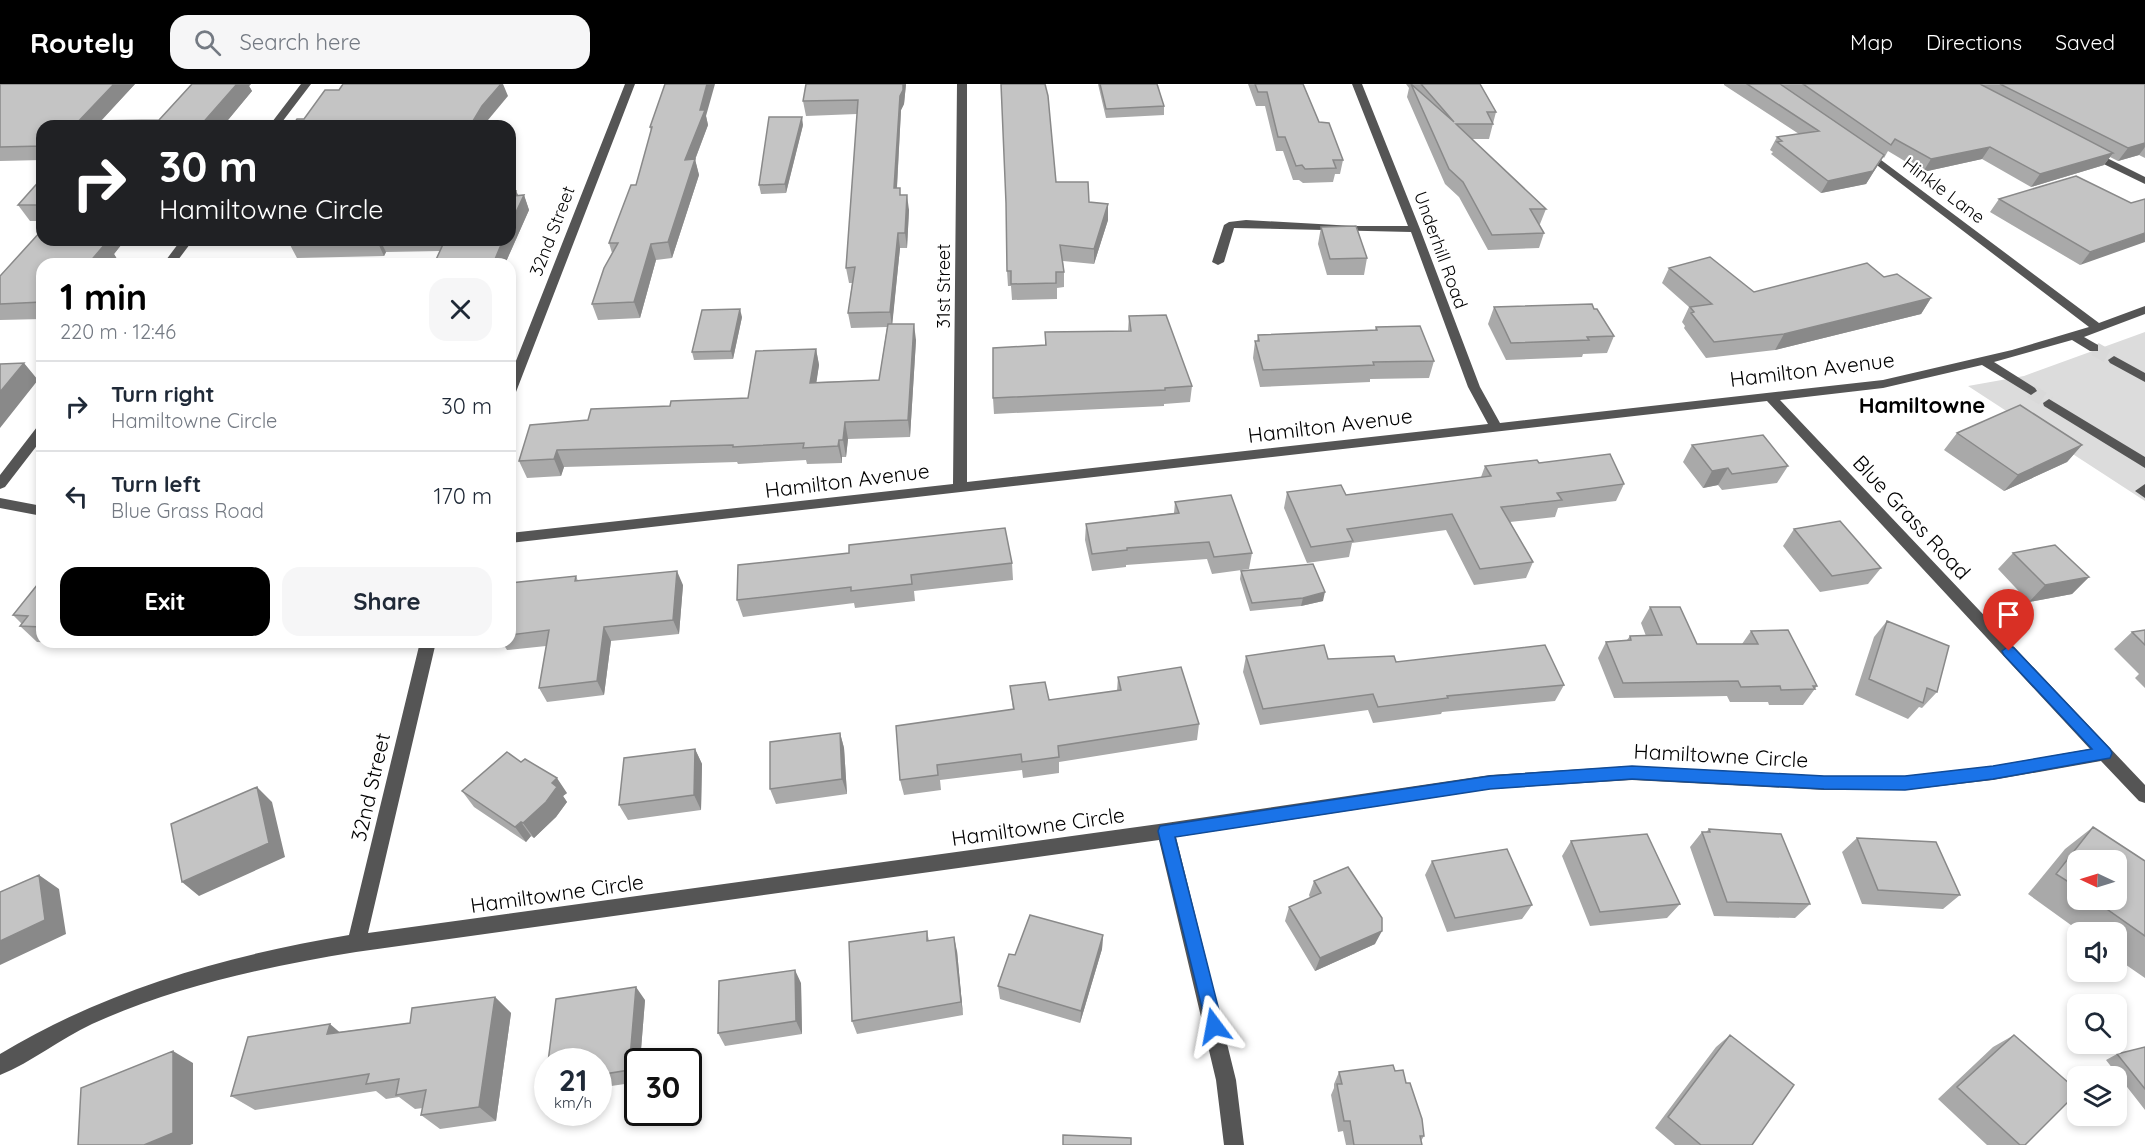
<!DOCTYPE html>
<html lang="en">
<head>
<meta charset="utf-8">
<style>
  :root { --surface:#fff; --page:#f6f6f7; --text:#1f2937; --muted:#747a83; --line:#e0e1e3; --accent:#000 }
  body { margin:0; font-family:Quicksand,sans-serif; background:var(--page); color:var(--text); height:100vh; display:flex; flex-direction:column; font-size:22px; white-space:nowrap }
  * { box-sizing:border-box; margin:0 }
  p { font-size:20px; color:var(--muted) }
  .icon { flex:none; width:33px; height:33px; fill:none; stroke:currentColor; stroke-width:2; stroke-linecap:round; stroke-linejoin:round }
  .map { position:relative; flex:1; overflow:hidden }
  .side { position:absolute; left:36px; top:174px; width:480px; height:390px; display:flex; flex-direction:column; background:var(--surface); border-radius:18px; box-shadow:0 3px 9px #0003 }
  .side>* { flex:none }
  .guide { position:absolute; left:36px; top:36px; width:480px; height:126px; border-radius:18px; box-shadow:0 3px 9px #0003; background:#202124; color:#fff; overflow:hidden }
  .needle { width:39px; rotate:274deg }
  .controls { position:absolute; left:2067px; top:766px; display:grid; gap:12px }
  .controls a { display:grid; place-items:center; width:60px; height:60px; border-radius:12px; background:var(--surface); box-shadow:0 3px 9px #0003; font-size:30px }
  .speed { position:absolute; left:534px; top:964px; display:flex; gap:12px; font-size:30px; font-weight:700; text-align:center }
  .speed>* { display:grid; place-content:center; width:78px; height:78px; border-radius:50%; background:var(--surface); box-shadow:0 3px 9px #0003; line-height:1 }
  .speed small { font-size:15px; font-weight:400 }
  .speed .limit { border:3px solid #111; border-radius:9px; background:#fff; color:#111 }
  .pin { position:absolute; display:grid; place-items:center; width:51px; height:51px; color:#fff; margin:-62px -26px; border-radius:50% 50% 50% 0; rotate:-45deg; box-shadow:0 0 6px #0007 }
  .pin .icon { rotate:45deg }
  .me { position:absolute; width:66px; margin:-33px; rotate:347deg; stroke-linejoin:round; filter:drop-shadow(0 0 4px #0008) }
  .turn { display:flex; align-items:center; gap:21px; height:126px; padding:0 24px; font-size:27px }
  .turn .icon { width:78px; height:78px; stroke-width:2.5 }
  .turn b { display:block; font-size:42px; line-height:51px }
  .round { display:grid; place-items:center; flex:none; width:63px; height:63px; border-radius:18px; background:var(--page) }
  .headline { display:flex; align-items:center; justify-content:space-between; height:102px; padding:0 24px }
  h1 { font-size:36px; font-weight:700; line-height:45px; color:var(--accent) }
  .button { display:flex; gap:12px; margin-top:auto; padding:12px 24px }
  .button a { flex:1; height:69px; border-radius:18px; background:var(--accent); color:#fff; font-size:24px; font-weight:700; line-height:69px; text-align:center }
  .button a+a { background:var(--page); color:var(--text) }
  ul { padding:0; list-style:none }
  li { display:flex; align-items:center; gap:18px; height:90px; padding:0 24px; border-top:2px solid var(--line) }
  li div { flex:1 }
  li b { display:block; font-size:22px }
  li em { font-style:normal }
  header { display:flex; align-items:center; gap:36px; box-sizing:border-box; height:84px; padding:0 30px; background:var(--accent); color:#fff }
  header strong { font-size:28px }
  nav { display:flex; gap:33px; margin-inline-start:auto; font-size:21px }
  .search { width:420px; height:54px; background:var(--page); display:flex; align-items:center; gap:15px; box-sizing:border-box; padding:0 21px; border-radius:18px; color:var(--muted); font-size:22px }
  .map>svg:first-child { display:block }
</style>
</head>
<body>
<header>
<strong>Routely</strong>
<div class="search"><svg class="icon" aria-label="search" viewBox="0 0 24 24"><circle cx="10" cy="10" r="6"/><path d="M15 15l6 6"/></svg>Search here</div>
<nav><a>Map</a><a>Directions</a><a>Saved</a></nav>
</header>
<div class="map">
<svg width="2145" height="1061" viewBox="0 0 2145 1061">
  <rect width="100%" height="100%" fill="#fff"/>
  <!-- green -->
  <path fill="#dcdcdc" d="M2145 248V417L1968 302 2024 292Z"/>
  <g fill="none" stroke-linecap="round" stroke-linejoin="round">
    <!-- minor-tunnel-far1 -->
    <path stroke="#d9d9d9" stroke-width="10" stroke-dasharray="10 5" stroke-linecap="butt" d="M2094 264 2097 266"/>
    <!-- minor-tunnel -->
    <path stroke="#d9d9d9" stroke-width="14" stroke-dasharray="14 7" stroke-linecap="butt" d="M2095 265 2114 276
      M2031 307 2049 319"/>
    <!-- minor -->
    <path fill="#555" fill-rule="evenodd" d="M301 0H311L279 42H269Z
      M625 0H635L516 308 510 312V292Z
      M957 0H967V398L1488 340 1468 303 1411 148 1234 144 1224 178 1218 181 1212 178 1224 141 1229 138 1246 136 1354 142H1408L1352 0H1362L1420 145 1480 303 1500 339 1883 296 2012 266 2089 243 1861 69V65L1865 64 2099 239 2145 222V230L2084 253 2098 261V267H2090L2072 256 1994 278 2035 304 2037 307 2031 311 1982 281 1883 304 1780 316 2145 701V719L2139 717 2101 677 1993 696 1905 706H1824L1632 696 1490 705 1176 753 1236 996 1244 1061H1224L1216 996 1159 756 356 868C265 883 176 902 92 940 60 955 32 978 0 991V970C108 905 225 872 349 851L420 558H436L368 849 1166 739 1490 691 1632 682 1824 692H1905L1993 682 2090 665 1767 317 510 459V449L953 400Z
      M2085 67H2093L2145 93V100L2085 71Z
      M181 156H193L175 180H163Z
      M2114 272 2145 289V298L2110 279 2108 276Z
      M2049 315 2145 373V384L2044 322 2043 319Z
      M42 342V355L5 403 0 405V391L37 343Z
      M2145 400V414L2135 407Z
      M0 414 42 422V432L0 424Z"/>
  </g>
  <!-- wall -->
  <path fill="#a9a9a9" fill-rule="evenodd" d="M0 0H135L101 37 159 36 192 0H251L249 2 252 7 223 42H42V76L0 77Z
    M806 0H906L904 20 901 26 897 104 909 126 907 164H900L892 240 916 256 910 353 848 355 846 373H842V379L807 380 806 376 738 380 737 378 564 383 561 392 527 394 519 377 588 336 670 322 748 314 816 265 819 281 816 298 879 296 887 243 851 244 848 229 852 199H849L846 184 857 30 806 32 803 17Z
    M1098 0H1157L1164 22V31L1106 34Z
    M1248 0H1303L1319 38 1343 76 1340 90H1335L1333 98 1303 99 1299 96H1293L1283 67H1276L1265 22H1256Z
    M1406 0H1480L1496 28 1489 55H1472L1546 125 1540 140H1539L1544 149 1539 164 1488 166 1459 113 1445 100 1407 13 1409 4Z
    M1724 0H2145V74L2139 71 2118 77 2110 73 2104 81 2031 103 1982 75 1923 88 1888 67 1884 74 1883 73 1866 100 1821 109 1771 70 1773 68 1770 66 1777 53 1799 50 1724 1Z
    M706 32 708 41 695 76 699 91 672 174 656 176 640 234 598 236 592 220 612 169 609 159 636 101 651 47 650 43Z
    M803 41 786 109 761 110 759 101Z
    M42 94V137H30L18 121Z
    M1056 98 1089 118 1108 120V136L1094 180 1063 177 1064 188V203L1057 204V215L1012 216 1011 202H1008L1007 187Z
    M510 107H516L518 111H524L529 126 505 180H434L440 167 386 168 384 172 297 174 289 159 291 156H510Z
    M1999 115 2131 119 2080 181 1990 128Z
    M1321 143 1367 174 1364 191H1327L1318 160Z
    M42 156H125L114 170 117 175 42 180V235L0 236V192Z
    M1669 184 1754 208 1884 193 1931 214 1921 230 1775 266 1706 274 1684 244 1685 242 1682 238 1689 223 1662 199Z
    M1494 223 1594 225 1614 252 1607 269 1583 270 1582 273 1506 276 1488 240Z
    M1129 232 1192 302 1190 318 1164 320V322L994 330 993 314 1045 261V248L1128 247Z
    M742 233 733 275 694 276 692 268Z
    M1376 243 1434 277 1429 294 1370 295V298L1260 303 1253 274 1255 257H1257L1258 251 1375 246Z
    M1957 349 2082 361 2067 378 2004 407 1944 366Z
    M1692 361 1788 382 1777 399 1722 406 1718 401 1703 404 1683 378Z
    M1539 379 1624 400 1616 417 1558 424 1555 433 1510 438 1533 478 1526 494 1474 501 1446 446 1352 459 1349 473 1307 479 1284 424 1287 408 1346 411 1481 393 1485 382Z
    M1175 418 1252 469 1249 485 1212 490 1207 475 1126 481V483L1092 487 1085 456 1086 440 1174 429Z
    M1794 445 1881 484 1868 500 1820 508 1783 462Z
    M849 469 1012 479 1013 496 914 507 915 517 855 524 854 519 743 533 737 516Z
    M2013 469 2089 493 2072 510 2029 518 1998 485Z
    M1241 487 1323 517 1301 522 1250 527 1240 495Z
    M576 492 578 497 683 501 679 550 611 557 604 611 547 618 539 604 546 562 507 566 502 558H510V499Z
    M42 495V558H77L75 560 37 558 20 542 22 540 13 531Z
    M1650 523 1697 560H1742L1751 547 1817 602 1803 621H1769L1768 618H1730L1727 612 1614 614 1598 574 1606 558 1627 556 1630 552H1646L1641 539Z
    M1887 537 1937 608 1922 624 1919 623 1908 635 1855 611 1874 553Z
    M2145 546V604L2135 594 2139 590 2114 565 2132 548Z
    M263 558H320L319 560Z
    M1246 572 1396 578 1564 601 1555 617 1442 628 1441 630 1373 639 1368 626 1260 641 1243 588Z
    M1118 593 1199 640 1197 656 1059 678V689L1023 694 1022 686 940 696 941 706 904 711 900 696 1013 626 1010 602 1049 616 1117 607Z
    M840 649 844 664 847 710 776 720 770 705Z
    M695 665 702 680 701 726 628 736 619 721Z
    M462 707 567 709 563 712 567 718 556 733 534 754 531 752 526 758 474 723Z
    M2093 743 2145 777V894L2116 874V849H2082L2028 810 2065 765ZM2078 777 2116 816H2078Z
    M1709 745 1810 820 1795 834 1714 832 1690 763 1702 748H1706Z
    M1857 754 1960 811 1943 825 1862 820 1842 768Z
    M1571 757 1680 820 1667 834 1590 842 1562 772Z
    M1432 777 1532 821 1522 835 1447 848 1425 791Z
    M1314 797 1375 860 1315 887 1285 837 1289 823 1310 814 1309 811Z
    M927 847 929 857 957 867 963 931 857 950 852 937Z
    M1103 851 1102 865 1080 939 1000 915 998 902 1015 871Z
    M801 899 802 950 725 962 718 949Z
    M495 913 511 929 496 1037 440 1045 421 1031 423 1024 415 1025 399 1013 386 1015 376 1007 255 1026 231 1012 339 948 410 939Z
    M645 916 640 978H638V998L598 1004V978Z
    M1730 951 1752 1061H1675L1655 1044 1716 963Z
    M2014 951 2025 1061H1987L1938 1015 1993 963Z
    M2145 963V1026L2106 976 2117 970Z
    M1395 987 1406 999 1424 1052 1421 1057 1422 1061H1346L1343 1047 1338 1048 1331 1011 1334 1004V1000L1339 988Z
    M551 1029H580L555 1033Z"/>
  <!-- shaded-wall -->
  <path fill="#898989" d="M114 0H135L96 42H74Z
    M237 0H251L249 2 252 7 223 42H200Z
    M501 0H503L508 12 488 36 484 42H470L482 22Z
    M707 0H715L706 32 708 41 689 91 685 76Z
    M903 0H906L904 20 901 26 896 119 894 104 900 12Z
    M802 33 803 41 786 109 785 100Z
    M2145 59V63L2139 71 2118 77 2128 64Z
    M1990 63 1982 75 1923 88 1931 75Z
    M2113 69 2104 81 2031 103 2040 90Z
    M1884 71 1866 100 1821 109 1828 97Z
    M695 75 699 91 672 174 668 158Z
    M516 107 521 118 524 111 529 126 505 180H493L503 156H510V140L514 112Z
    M907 111 909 126 907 164 905 149Z
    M1108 120V136L1094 180V165Z
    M898 149 900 164 892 243 890 228Z
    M2145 149V158L2080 181 2090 168Z
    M101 156H125L114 170 117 175 113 180H88L98 159Z
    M377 156H380L386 168 384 172 377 157Z
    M651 160 656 176 640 234 634 218Z
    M1931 214 1921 230 1775 266 1784 250Z
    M740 225 742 233 733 275 731 267Z
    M914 240 916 256 910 353 908 336Z
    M816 265 819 281 814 315 810 299Z
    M24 279 38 296 0 344V308Z
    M845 338 848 355 846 373 843 356Z
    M839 356 842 373V379L838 362Z
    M2082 361 2067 378 2004 407 2018 391Z
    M557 366 564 383 561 392 554 375Z
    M1728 384 1718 401 1703 404 1712 387Z
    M677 487 683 501 679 550 673 536Z
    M2089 493 2072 510 2029 518 2045 501Z
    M1325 508 1323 517 1301 522 1303 514Z
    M604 543 611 557 604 611 597 597Z
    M840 649 844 664 847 710 842 695Z
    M695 665 702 680 701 726 694 711Z
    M557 694 567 709 563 712 567 718 556 733 534 754 523 739 552 699Z
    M257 703 272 718 285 773 199 812 182 798Z
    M521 738 531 752 526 758 515 743Z
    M39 791 59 805 66 850 0 881V857Z
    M1382 847 1375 860 1315 887 1320 874Z
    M1103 851 1102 865 1080 939 1081 927Z
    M954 853 957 867 963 931 961 918Z
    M795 886 801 899 802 950 796 937Z
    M636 903 645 916 640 978H638V996L629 986Z
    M495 913 511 929 496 1037 479 1023Z
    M330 940 350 957 327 950Z
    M173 967 193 979V1060L190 1061H144Z"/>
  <!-- building -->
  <path fill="#c4c4c4" stroke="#898989" stroke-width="1.5" d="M0 0H114L74 42H42V62L0 63Z
    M192 0H237L200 42H86L91 37 159 36Z
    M343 0H501L482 22 470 42H292L297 35H304L325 6H339Z
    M665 0H707L700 26H705L685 76 695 75 668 158 651 160 634 218 592 220 604 184 618 159H609L631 101H636L652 43H650Z
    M806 0H903V6L900 12 894 104H900V111H907L905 149H898L890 228 848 229 855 183 846 184 858 16 803 17Z
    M1001 0H1045L1048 12 1056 98H1088L1089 118 1108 120 1094 165 1060 161 1064 188H1056V199L1011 200V187H1007L1006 119Z
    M1100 0H1157L1164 22 1106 25Z
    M1255 0H1303L1319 38 1329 39 1343 76H1333L1336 84 1305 85 1302 81 1296 82 1285 53H1278L1267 8H1258Z
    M1411 0 1454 38 1421 0H1480L1496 28H1487L1493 40H1456L1546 125H1530L1544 149 1492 151 1463 98 1449 85Z
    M1747 0H1780L1884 71 1873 87 1828 97 1777 58 1782 57 1777 53 1819 47Z
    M1803 0H1980L2113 69 2040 90 1990 63 1931 75 1895 55 1891 61Z
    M2000 0H2145V59L2128 64Z
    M769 33H802L785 100 759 101Z
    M2076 92 2131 119 2145 115V149L2090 168 1999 115Z
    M42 94V121H18Z
    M510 107H516L514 112 524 111 510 141Z
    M1356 142 1367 174 1330 175 1321 143Z
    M42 146V156H101L98 159H106L88 180H42V218L0 220V192Z
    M291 156H377V157L289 159Z
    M445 156H503L493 180H434Z
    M1710 173 1754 208 1867 179 1884 193 1897 190 1931 214 1784 250 1714 258 1691 229 1694 228 1690 223 1712 220 1669 184Z
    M1592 220 1594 225H1597L1614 252 1587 253 1589 256 1511 259 1494 223Z
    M740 225 731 267 692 268 702 226Z
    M1166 231 1192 302 1165 304V306L993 314V264L1046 261 1045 248 1131 247 1129 232Z
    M888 240H914L908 336 845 338 843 356H839L838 362 803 364 804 359 733 363V361L557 366 554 375 519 377 530 341 588 336 591 325 670 322 671 317 748 314 756 267 816 265 810 299 879 296Z
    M1420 242 1434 277 1373 278 1374 281 1263 286 1255 257H1259L1258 251 1377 246 1376 243Z
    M24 279 0 308V280Z
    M2020 321 2082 361 2018 391 1957 349Z
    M1763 351 1788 382 1732 390 1728 384 1712 387 1692 361Z
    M1610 370 1624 400 1557 409 1562 416 1501 423 1533 478 1480 485 1452 430 1347 445 1353 457 1311 463 1287 408 1341 401 1346 411 1491 392 1485 382 1537 376 1539 379Z
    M1231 411 1252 469 1214 473 1209 458 1127 464V466L1092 470 1086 440 1179 429 1175 418Z
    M1840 437 1881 484 1832 492 1794 445Z
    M1005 444 1012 479 911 491 912 500 851 507V503L737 516 738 481 849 469V461Z
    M2055 461 2089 493 2045 501 2013 469Z
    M1313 480 1325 508 1303 514 1252 519 1241 487Z
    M677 487 673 536 604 543 597 597 539 604 549 546 510 551V499L576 492 575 497Z
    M42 495V543L20 542 28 532 13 531Z
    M1650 523H1680L1697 560H1758L1751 547 1788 546 1817 602H1813L1815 605 1781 606 1780 602 1741 603 1738 597 1623 599 1606 558 1631 556 1630 552 1662 551Z
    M1887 537 1949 562 1937 608 1927 604 1923 619 1869 595Z
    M2145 546V561L2132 548Z
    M1324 561 1328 575 1394 572 1396 578 1545 561 1564 601 1447 612 1448 614 1378 623 1373 610 1263 625 1246 572Z
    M1181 583 1199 640 1058 662 1059 673 1022 678 1021 670 937 681 938 691 900 696 896 642 1014 625 1010 602 1045 598 1049 616 1121 606 1118 593Z
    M840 649 842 695 770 705V658Z
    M695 665 694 711 619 721 624 674Z
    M507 668 521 678 525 675 557 694 552 699 557 703 546 718 523 739 521 738 515 743 462 707Z
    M257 703 269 759 182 798 171 740Z
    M2093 743 2145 777V852L2094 816H2116V777H2078V804L2056 790Z
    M1709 745 1781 750 1810 820 1727 818 1702 748H1710Z
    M1647 750 1680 820 1600 828 1571 757Z
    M1857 754 1936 758 1960 811 1878 806Z
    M1507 765 1532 821 1455 834 1432 777Z
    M1348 783 1382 834V847L1320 874 1289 823 1321 809 1314 797Z
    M39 791 45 836 0 857V808Z
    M1030 831 1103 851 1081 927 998 902 1009 870 1015 871Z
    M927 847V857L954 853 961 918 852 937 849 858Z
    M795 886 796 937 718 949 719 897Z
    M636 903 629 986 598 991V978H548L556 915Z
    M495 913 479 1023 421 1031 426 1006 396 1011 399 995 366 1000 369 990 231 1012 248 953 330 940 327 950 410 939 412 924Z
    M1730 951 1794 1001 1752 1061H1701L1668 1033Z
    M2014 951 2078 1007V1008L2025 1061H2020L1957 1003Z
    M2145 963V1005L2117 970Z
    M173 967V1049L144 1061H78L81 1004Z
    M1393 981 1395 987 1403 986 1406 999H1410L1422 1035 1424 1052H1420L1422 1061H1354L1350 1037H1344L1337 1000H1342L1339 988Z
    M548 984V1021L543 1022Z
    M1063 1051 1131 1054V1061H1063Z"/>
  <!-- route -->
  <path fill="#1a73e8" stroke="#114b97" stroke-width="1.5" d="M2009 562 2014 564 2110 665 2112 669 2110 674 1993 695 1905 706 1824 705 1632 695 1490 705 1175 753 1223 942 1221 948 1214 951 1208 948 1158 747 1160 742 1490 692 1632 682 1824 692H1905L1993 682 2092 665 2004 571 2002 567Z"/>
  <g text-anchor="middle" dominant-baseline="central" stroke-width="4.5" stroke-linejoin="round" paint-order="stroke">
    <!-- far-street labels -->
    <g font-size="18" fill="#000" stroke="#fff">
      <text transform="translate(1944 106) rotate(37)">Hinkle Lane</text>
      <text transform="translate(552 147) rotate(-69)">32nd Street</text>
      <text transform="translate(1441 166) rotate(70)">Underhill Road</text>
      <text transform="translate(943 202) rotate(-90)">31st Street</text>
    </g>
    <!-- street labels -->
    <g font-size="21" fill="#000" stroke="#fff">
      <text transform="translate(1812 285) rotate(-7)">Hamilton Avenue</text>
      <text transform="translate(1330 341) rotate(-7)">Hamilton Avenue</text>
      <text transform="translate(847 396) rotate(-7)">Hamilton Avenue</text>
      <text transform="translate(1912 433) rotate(47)">Blue Grass Road</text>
      <text transform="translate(1721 671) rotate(3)">Hamiltowne Circle</text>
      <text transform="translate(370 703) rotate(-77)">32nd Street</text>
      <text transform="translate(1038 742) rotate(-8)">Hamiltowne Circle</text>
      <text transform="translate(557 809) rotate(-8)">Hamiltowne Circle</text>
    </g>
    <!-- neighbourhood labels -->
    <g font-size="22" font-weight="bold" fill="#000" stroke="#fff">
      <text x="1922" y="321">Hamiltowne</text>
    </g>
  </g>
</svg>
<div class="controls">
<a><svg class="needle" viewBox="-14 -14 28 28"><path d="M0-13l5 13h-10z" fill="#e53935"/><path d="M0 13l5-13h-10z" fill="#747a83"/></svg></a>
<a><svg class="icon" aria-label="sound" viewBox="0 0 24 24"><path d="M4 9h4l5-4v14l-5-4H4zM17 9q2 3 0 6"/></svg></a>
<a><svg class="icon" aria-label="search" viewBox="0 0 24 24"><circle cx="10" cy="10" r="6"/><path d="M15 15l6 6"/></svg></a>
<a><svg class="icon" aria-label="layers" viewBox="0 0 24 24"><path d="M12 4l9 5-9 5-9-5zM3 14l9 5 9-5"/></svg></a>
</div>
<div class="speed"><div>21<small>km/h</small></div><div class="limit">30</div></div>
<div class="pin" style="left:2009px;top:567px;background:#d93025"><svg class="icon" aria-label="arrive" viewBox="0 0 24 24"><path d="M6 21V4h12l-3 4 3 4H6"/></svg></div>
<svg class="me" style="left:1214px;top:942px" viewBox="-20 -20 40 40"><path d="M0-17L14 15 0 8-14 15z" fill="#1a73e8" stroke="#fff" stroke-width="4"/></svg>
<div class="guide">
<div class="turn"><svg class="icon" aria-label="right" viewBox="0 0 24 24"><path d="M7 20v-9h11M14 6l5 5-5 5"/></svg><div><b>30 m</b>Hamiltowne Circle</div></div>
</div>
<section class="side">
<div class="headline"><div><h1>1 min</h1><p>220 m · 12:46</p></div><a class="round"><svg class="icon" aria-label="close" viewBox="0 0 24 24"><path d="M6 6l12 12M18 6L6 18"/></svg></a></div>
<ul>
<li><svg class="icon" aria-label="right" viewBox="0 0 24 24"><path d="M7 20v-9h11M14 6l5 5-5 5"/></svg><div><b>Turn right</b><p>Hamiltowne Circle</p></div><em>30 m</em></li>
<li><svg class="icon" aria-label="left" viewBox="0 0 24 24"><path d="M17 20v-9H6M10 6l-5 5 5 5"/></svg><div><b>Turn left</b><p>Blue Grass Road</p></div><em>170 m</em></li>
</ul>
<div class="button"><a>Exit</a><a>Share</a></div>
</section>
</div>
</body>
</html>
